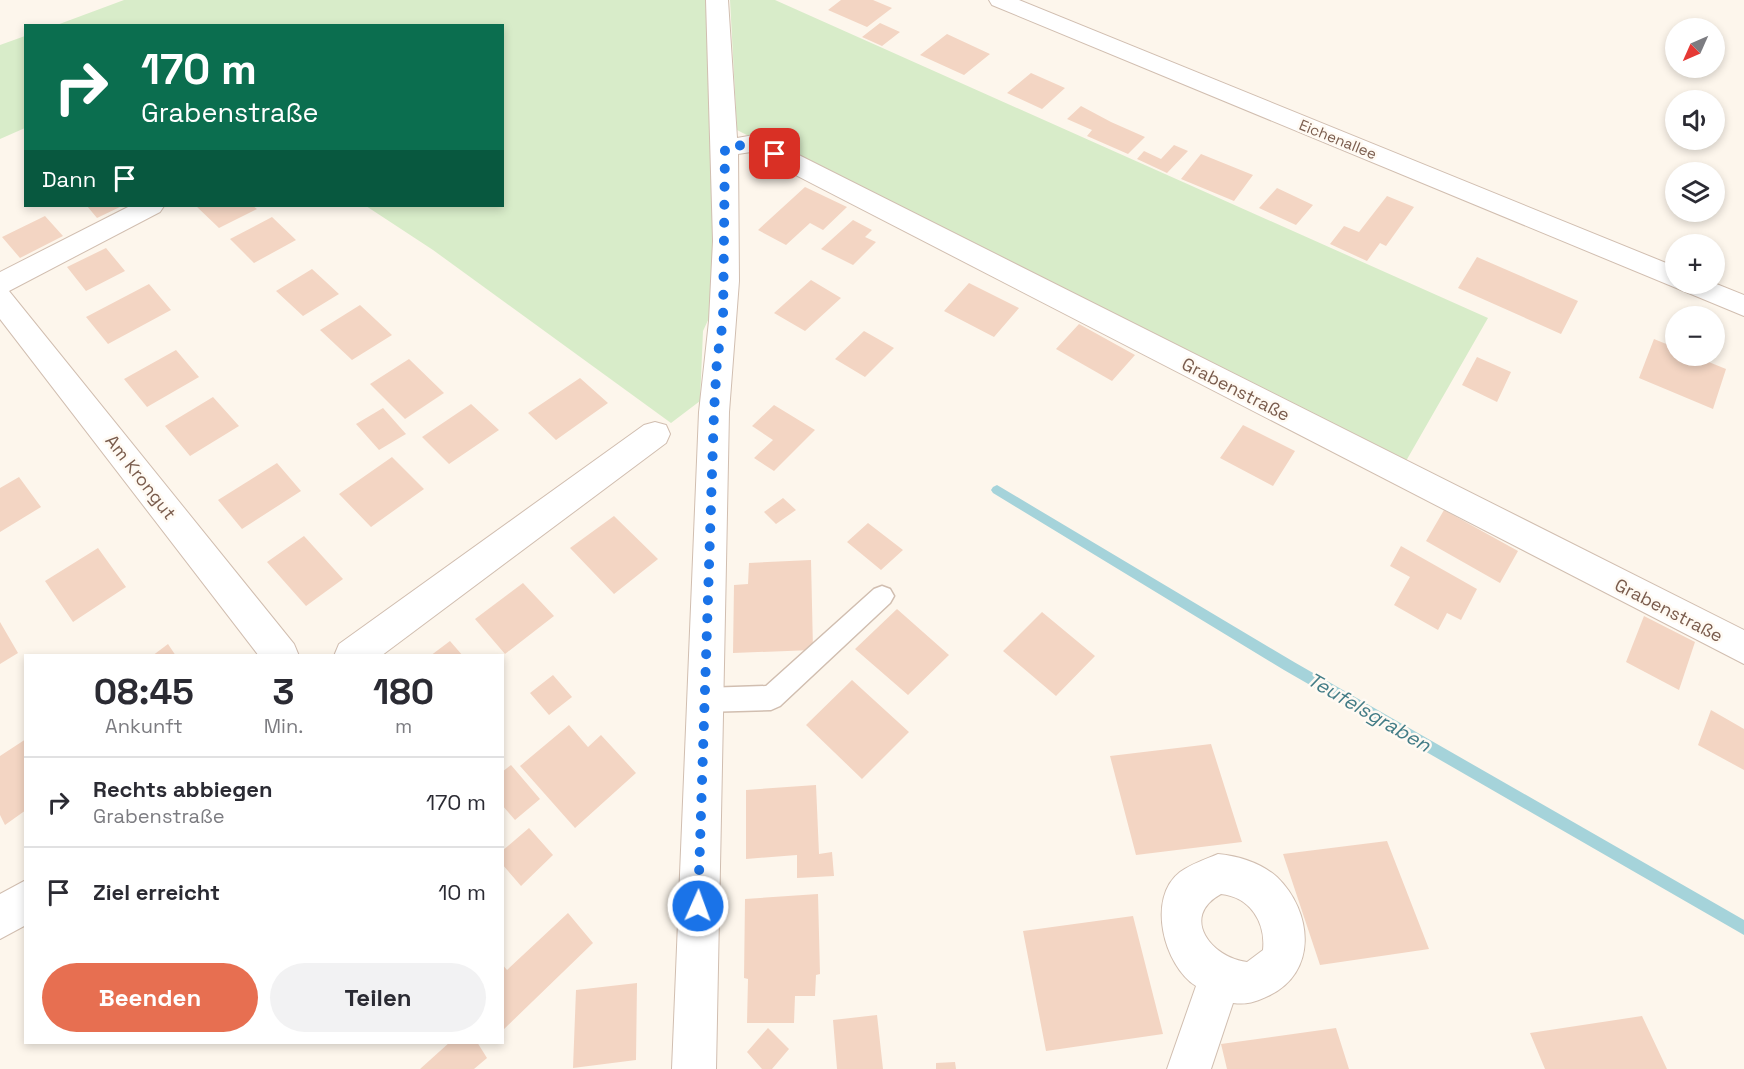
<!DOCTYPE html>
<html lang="de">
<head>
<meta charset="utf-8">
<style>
  :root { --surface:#fff; --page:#f2f2f3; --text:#2b2b33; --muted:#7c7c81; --line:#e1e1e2; --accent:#e76f51 }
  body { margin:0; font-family:"Space Grotesk",sans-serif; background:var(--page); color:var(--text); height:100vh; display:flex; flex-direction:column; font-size:22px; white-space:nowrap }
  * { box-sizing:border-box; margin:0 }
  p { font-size:20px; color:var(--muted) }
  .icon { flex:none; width:33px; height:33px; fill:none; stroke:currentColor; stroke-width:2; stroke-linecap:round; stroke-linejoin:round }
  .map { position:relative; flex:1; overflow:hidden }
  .panel { position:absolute; left:24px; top:654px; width:480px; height:390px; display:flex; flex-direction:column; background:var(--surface); border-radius:0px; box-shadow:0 3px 9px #0003 }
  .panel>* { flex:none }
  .top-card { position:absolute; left:24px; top:24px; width:480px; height:183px; border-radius:0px; box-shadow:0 3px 9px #0003; background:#0b6e4f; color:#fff; overflow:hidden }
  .needle { width:39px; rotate:225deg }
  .controls { position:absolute; left:1665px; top:18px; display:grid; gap:12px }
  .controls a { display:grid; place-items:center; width:60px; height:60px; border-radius:50%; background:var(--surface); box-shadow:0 3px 9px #0003; font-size:30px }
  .pin { position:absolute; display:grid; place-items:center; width:51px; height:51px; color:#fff; margin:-26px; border-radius:12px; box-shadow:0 3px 9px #0006 }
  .me { position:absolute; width:66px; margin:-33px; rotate:2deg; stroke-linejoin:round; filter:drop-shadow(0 0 4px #0008) }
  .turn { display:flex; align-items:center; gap:21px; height:126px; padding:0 18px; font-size:27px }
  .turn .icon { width:78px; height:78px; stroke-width:2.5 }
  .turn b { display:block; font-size:42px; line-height:51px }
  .then { display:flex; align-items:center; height:57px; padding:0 18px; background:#0003; gap:12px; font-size:22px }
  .eta { display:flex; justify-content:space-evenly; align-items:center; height:102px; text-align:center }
  .eta b { font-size:36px; font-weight:800; line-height:42px }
  .primary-button { display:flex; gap:12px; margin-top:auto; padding:12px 18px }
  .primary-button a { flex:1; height:69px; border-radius:36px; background:var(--accent); color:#fff; font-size:24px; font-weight:800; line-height:69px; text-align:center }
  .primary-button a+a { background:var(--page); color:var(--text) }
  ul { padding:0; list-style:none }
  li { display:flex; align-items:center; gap:18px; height:90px; padding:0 18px; border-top:2px solid var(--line) }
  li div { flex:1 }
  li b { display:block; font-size:22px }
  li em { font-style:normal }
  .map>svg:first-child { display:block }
</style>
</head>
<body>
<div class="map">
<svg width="1744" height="1069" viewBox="0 0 1744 1069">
  <rect width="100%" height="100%" fill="#fdf6ec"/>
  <!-- green -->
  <path fill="#d8ecc9" d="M124 0H708L716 303 703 331 700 401 671 423 433 250 366 206H502V26H54Z
    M730 0H775L1488 318 1402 468 737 130Z
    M25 36V128L0 139V45Z"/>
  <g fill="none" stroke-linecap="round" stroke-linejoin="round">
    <!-- stream -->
    <path fill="#a5d3da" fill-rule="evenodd" d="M997 485 1294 662 1744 920V935L1284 670 993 493 991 490 993 487Z"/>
  </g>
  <!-- building -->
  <path fill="#f3d5c3" d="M841 0H873L892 8 867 27 828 10Z
    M880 23 900 32 882 46 862 37Z
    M947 34 990 54 964 75 920 55Z
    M1031 73 1065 88 1042 109 1007 93Z
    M1081 106 1111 122 1145 137 1128 154 1087 136 1092 130 1067 119Z
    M1174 145 1188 151 1167 173 1137 159 1144 151 1161 159Z
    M1201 154 1253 175 1234 201 1181 179Z
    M805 187 847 207 823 230 810 223 786 245 758 230Z
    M1277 188 1313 205 1296 225 1259 208Z
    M1387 196 1414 207 1386 246 1380 243 1367 261 1330 244 1344 226 1359 232Z
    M87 206H122L97 218Z
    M196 206H253L257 209 219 228Z
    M45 216 63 236 20 258 2 237Z
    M272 217 296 240 254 263 230 239Z
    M853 220 872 230 865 237 876 242 853 265 821 249Z
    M106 248 125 271 86 291 67 267Z
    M1477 257 1578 301 1561 334 1458 288Z
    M312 269 339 294 303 316 276 291Z
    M811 280 841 298 805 331 774 313Z
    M969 283 1019 308 994 337 944 311Z
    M149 284 171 310 108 344 86 317Z
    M360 305 392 335 352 360 320 330Z
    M1079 324 1135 355 1112 381 1056 349Z
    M864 331 894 348 865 377 835 359Z
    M1654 339 1676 348V356H1694L1726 369 1713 409 1639 378Z
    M176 350 199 377 147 407 124 379Z
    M1477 357 1511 372 1497 402 1462 385Z
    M409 359 444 393 405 419 370 384Z
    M580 378 608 403 556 440 528 413Z
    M213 397 239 426 190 456 165 426Z
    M471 404 499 430 449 464 422 437Z
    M774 405 815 430 774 471 754 458 773 440 752 426Z
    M383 408 406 434 379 450 356 424Z
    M1243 425 1295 451 1273 486 1220 458Z
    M392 457 424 489 371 527 339 494Z
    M277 463 301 491 242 529 218 500Z
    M19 477 41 507 0 532V488Z
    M783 498 796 510 776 524 764 512Z
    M1444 510 1518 551 1500 583 1426 541Z
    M614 516 658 559 614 594 570 548Z
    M868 523 903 550 881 570 847 542Z
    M304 536 343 579 306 606 267 562Z
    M1401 546 1477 589 1461 620 1447 613 1438 630 1394 605 1410 577 1390 566Z
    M98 548 126 587 73 622 45 581Z
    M811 560 813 650 733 653 734 585 748 584 749 563Z
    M523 583 554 616 505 654 475 619Z
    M897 609 949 655 908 695 855 649Z
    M1042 612 1095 656 1056 696 1003 651Z
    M1644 616 1695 642 1679 690 1626 662Z
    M0 622 18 653 0 664Z
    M450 641 463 656H430Z
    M168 644 176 656H152Z
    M553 675 572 697 549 715 530 693Z
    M852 680 909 732 862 779 806 725Z
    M1711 710 1744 729V770L1698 745Z
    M569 725 588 747 601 735 636 773 575 828 520 766Z
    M26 739V810L5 825 0 815V756Z
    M1211 744 1242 842 1136 855 1110 756Z
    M511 765 540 799 515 820 502 805V772Z
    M816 785 819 854 832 852 834 876 797 878V855L746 859V790Z
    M529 828 553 855 521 886 502 864V851Z
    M1387 841 1429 949 1320 965 1283 854Z
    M818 894 820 974 816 975 815 996H795L794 1023H747L748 979 744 978 745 899Z
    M568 913 593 943 502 1031V964L507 970Z
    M1133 916 1163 1034 1046 1051 1023 931Z
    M637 983 636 1060 573 1068 576 990Z
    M877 1015 883 1069H837L833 1020Z
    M1642 1016 1667 1069H1545L1530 1033Z
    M768 1028 789 1049 772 1069H762L747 1052Z
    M1336 1028 1349 1069H1227L1221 1044Z
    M450 1042H477L487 1058 474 1069H420Z
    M955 1062 956 1069H936V1063Z"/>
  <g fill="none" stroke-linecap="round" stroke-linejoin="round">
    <defs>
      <path id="service" d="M882 586 890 589 894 596 890 603 780 706 771 710 704 712 695 708 692 700 695 692 704 688 766 686 874 589Z"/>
      <path id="minor" d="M706 0H728L737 138 754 135 763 137 1744 630V664L751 152 738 154 739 281 729 412 716 1069H672L699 412 709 321 713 241Z
        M989 0H1019L1676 267V284L1714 283 1744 295V316L992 5Z
        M130 206H164L160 212 9 291 294 644 299 656H259L0 319V272Z
        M655 422 666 425 670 434 666 443 381 656H334L339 644 644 425Z
        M1218 854C1239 856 1261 863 1277 877 1313 912 1318 973 1268 996 1255 1002 1247 1005 1233 1003L1211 1069H1167L1196 986C1164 966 1146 898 1180 872 1191 864 1206 859 1218 854ZM1221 894C1250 897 1266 922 1263 950L1247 962C1212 958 1179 917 1221 894Z
        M26 880V925L0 939V894Z"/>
    </defs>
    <!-- service casing -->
    <use href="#service" stroke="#d1beb0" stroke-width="3"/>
    <!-- minor casing -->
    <use href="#minor" stroke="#d1beb0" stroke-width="2"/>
    <!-- service -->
    <use href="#service" fill="#fff" fill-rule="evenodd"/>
    <!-- minor -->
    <use href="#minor" fill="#fff" fill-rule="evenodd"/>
  </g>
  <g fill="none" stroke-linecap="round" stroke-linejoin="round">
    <!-- route -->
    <path stroke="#1a73e8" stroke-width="10" stroke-dasharray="0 18" d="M698 906 714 412 717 360 723 321 725 148 754 143 775 154"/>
  </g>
  <g text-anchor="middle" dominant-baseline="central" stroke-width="5" stroke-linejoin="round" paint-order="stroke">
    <!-- far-street labels -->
    <g font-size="15" fill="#7a5c4d" stroke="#fffaf3">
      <text transform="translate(1338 139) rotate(22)">Eichenallee</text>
    </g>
    <!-- street labels -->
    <g font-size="18" fill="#7a5c4d" stroke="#fffaf3">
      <text transform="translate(1236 389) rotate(27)">Grabenstraße</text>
      <text transform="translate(141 477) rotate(52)">Am Krongut</text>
      <text transform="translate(1669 610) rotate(27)">Grabenstraße</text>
    </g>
    <!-- water labels -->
    <g font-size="20" font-style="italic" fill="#437c86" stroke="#fffaf3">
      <text transform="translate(1369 712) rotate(30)">Teufelsgraben</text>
    </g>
  </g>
</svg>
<div class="controls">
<a><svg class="needle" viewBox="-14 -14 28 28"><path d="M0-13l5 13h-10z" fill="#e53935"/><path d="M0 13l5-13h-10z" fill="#7c7c81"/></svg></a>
<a><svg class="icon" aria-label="sound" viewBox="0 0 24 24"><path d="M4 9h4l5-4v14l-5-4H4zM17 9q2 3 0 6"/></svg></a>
<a><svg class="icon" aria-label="layers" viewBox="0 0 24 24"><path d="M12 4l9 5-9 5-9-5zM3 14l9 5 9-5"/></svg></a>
<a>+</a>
<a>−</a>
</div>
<div class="pin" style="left:775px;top:154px;background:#d93025"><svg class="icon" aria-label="arrive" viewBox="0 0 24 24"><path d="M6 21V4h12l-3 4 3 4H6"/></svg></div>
<svg class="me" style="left:698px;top:906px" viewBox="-20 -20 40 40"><circle r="17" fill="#1a73e8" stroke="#fff" stroke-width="3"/><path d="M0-11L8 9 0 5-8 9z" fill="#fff"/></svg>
<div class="top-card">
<div class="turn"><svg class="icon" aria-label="right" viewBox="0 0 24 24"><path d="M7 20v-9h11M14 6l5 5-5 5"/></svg><div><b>170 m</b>Grabenstraße</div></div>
<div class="then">Dann<svg class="icon" aria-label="arrive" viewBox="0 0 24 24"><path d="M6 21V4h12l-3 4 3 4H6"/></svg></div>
</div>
<section class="panel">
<div class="eta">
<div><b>08:45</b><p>Ankunft</p></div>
<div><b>3</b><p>Min.</p></div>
<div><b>180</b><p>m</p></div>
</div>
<ul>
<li><svg class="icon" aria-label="right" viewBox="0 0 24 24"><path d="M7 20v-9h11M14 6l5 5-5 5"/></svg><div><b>Rechts abbiegen</b><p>Grabenstraße</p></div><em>170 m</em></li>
<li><svg class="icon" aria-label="arrive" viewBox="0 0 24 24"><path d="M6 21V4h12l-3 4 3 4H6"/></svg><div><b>Ziel erreicht</b></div><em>10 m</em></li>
</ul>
<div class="primary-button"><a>Beenden</a><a>Teilen</a></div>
</section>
</div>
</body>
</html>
